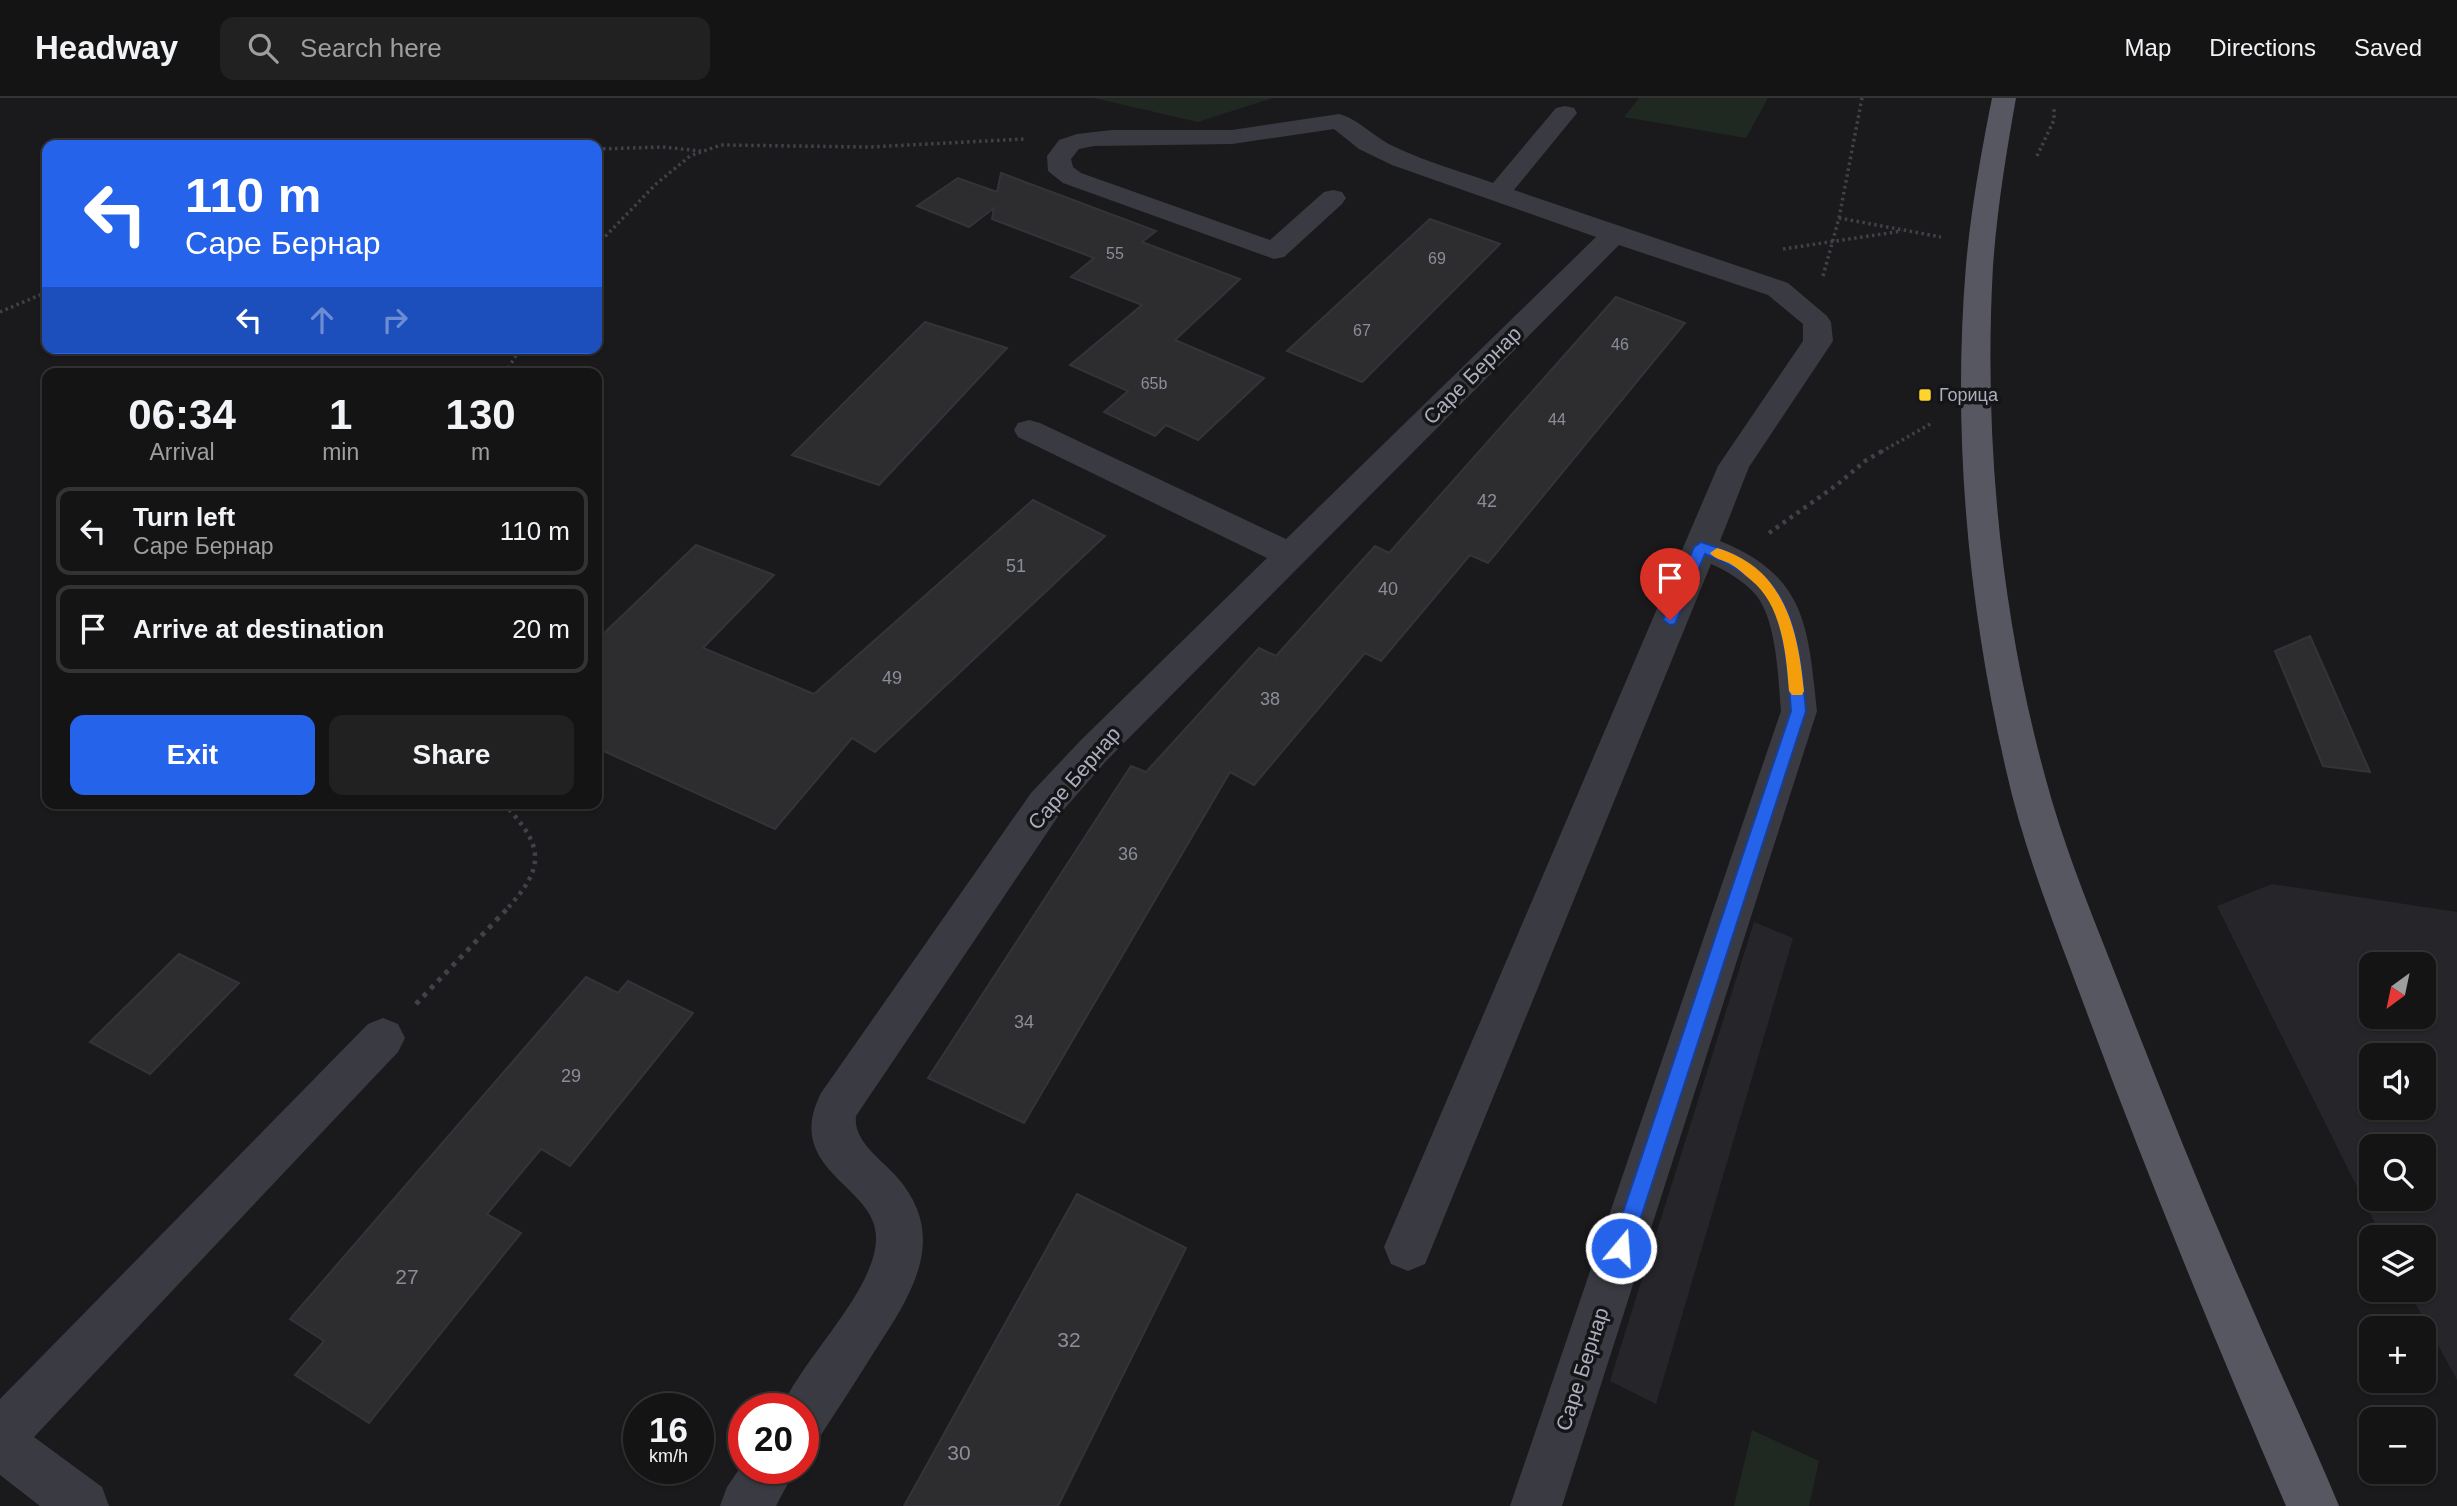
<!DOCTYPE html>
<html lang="en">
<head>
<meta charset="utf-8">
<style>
  :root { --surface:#141415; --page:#212122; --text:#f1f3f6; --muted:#9d9ea0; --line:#333334; --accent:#2563eb }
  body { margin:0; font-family:Arial,sans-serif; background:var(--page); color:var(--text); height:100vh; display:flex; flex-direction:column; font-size:26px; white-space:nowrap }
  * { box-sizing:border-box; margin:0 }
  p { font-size:23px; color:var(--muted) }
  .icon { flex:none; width:38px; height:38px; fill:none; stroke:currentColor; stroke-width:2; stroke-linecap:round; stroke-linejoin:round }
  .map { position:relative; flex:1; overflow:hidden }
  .details { position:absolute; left:42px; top:270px; width:560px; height:441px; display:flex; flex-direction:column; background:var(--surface); border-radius:14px; box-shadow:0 2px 5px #0004,0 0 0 2px var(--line) }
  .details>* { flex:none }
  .hud { position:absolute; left:42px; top:42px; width:560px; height:214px; border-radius:14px; box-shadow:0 2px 5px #0004,0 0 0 2px var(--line); background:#2563eb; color:#fff; overflow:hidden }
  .needle { width:46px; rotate:213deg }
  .tools { position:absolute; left:2359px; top:854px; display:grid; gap:14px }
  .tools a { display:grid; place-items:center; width:77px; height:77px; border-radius:14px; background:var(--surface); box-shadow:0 2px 5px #0004,0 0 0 2px var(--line); font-size:35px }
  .speed { position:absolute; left:623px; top:1295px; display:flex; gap:14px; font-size:35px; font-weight:700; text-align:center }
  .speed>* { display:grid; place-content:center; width:91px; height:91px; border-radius:50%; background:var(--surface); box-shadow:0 2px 5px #0004,0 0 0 2px var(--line); line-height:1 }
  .speed small { font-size:18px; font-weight:400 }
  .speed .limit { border:10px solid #d22; background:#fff; color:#111 }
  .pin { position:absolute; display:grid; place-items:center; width:60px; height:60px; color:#fff; margin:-72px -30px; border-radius:50% 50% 50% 0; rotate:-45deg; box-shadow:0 0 7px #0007 }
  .pin .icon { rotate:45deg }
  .me { position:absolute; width:77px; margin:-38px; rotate:18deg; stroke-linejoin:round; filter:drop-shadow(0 0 5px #0008) }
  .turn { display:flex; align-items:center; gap:24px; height:147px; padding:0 28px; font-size:32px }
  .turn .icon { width:91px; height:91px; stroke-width:2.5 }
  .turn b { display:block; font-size:49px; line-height:60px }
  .lanes { display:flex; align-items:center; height:66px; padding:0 28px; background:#0003; justify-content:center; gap:35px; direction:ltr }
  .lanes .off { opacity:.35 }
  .eta { display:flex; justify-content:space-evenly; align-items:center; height:119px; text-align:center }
  .eta b { font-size:42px; font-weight:700; line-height:49px }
  .action { display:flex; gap:14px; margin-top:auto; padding:14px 28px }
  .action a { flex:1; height:80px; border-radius:14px; background:var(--accent); color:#fff; font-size:28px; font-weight:700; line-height:80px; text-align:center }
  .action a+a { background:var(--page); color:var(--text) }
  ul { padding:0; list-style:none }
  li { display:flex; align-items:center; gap:21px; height:88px; margin:0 14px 10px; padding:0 14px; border:4px solid var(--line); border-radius:14px }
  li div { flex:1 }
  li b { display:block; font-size:26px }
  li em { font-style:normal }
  header { display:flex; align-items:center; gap:42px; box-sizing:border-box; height:98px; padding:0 35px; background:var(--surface); border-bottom:2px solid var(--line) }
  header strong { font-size:33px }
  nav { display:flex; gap:38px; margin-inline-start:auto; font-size:24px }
  .search { width:490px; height:63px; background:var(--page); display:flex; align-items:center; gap:18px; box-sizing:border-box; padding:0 24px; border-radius:14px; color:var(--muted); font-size:26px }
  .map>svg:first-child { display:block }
</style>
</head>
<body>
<header>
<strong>Headway</strong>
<div class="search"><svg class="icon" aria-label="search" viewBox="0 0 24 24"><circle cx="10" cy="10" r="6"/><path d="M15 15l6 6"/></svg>Search here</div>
<nav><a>Map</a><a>Directions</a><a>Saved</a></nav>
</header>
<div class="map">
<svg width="2457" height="1408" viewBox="0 0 2457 1408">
  <rect width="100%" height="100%" fill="#1a1a1c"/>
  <!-- built -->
  <path fill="#26262a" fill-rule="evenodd" d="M2272 786 2457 814V1282L2408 1192H2424V1139H2382L2217 808ZM2371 866H2424V919H2371ZM2371 957H2424V1010H2371ZM2371 1048H2424V1101H2371Z
    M1754 824 1793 840 1656 1306 1610 1283Z"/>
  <!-- green -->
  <path fill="#1f2821" d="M1094 0H1273L1198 24Z
    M1639 0H1768L1746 40 1624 19Z
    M1752 1332 1819 1363 1809 1408H1734Z"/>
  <!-- building -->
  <path fill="#2d2d30" stroke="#343339" stroke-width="2" d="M1001 75 1156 133 1142 144 1240 181 1175 242 1264 280 1198 342 1166 327 1155 338 1104 314 1128 293 1070 267 1142 207 1071 179 1094 160 992 121 994 110 969 129 917 108 958 80 997 94Z
    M1430 121 1500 146 1362 284 1287 253Z
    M1616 199 1685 225 1488 465 1470 457 1381 563 1365 555 1254 687 1230 674 1024 1025 928 980 1131 668 1146 674 1259 550 1276 558 1375 448 1389 455Z
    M925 224 1007 250 879 387 792 357Z
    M1033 402 1105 438 875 654 852 640 775 731 597 650V542L696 447 774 477 703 550 814 596Z
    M2310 538 2370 674 2323 668 2275 553Z
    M179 856 239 885 150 976 90 944Z
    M586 879 618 895 628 883 693 915 570 1068 541 1051 487 1116 521 1135 369 1325 295 1277 324 1243 290 1221Z
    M1077 1096 1186 1150 1058 1408H904Z"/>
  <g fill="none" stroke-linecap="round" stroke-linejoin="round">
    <!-- path-far2 -->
    <path stroke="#404149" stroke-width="3.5" stroke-dasharray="2.5 3.5" stroke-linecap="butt" d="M597 51 663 49 701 53
      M2037 58 2054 22V10
      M1839 120 1862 0
      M597 147 656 86 690 58 721 47 870 49 1024 41
      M1783 151 1902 133
      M1823 178 1839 120 1941 139
      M0 214 47 194
      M505 275 521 250
      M1881 354 1932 325"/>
    <!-- path-far1 -->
    <path stroke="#404149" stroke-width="4.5" stroke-dasharray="3.5 5" stroke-linecap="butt" d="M1769 435 1838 386 1865 363 1884 352
      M503 705C544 748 547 768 505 813"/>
    <!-- path -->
    <path stroke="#404149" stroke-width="5" stroke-dasharray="4.5 6" stroke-linecap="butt" d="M416 906 507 811"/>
    <!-- minor -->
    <path fill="#3a3a42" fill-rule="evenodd" d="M1565 8 1574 10 1577 15 1514 92 1788 185 1827 218 1831 224 1833 243 1749 369 1720 443C1807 478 1808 530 1817 613L1562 1408H1510L1781 613C1778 580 1777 523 1756 497 1744 483 1727 473 1711 466L1425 1166 1408 1173 1391 1166 1384 1149 1718 368 1803 243V226L1768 197 1619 147 1107 662 1059 717 856 1018C853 1043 881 1061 896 1078 950 1138 912 1196 876 1251 858 1280 839 1309 821 1337L803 1344V1311H781C802 1260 878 1191 876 1138 875 1087 782 1072 821 995L1031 695 1081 642 1267 460 1018 339 1014 332 1018 325 1029 322 1040 325 1286 441 1596 139 1392 67 1359 51 1334 31 1232 46 1094 48 1079 51 1071 61 1073 69 1081 75 1270 142 1324 94 1333 92 1342 94 1346 100 1342 106 1284 159 1274 161 1063 85 1048 73 1047 58 1059 42 1077 36 1112 32H1232L1339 16C1357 20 1376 41 1395 49 1426 64 1460 73 1493 85L1556 10Z
      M383 920 398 926 405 940 398 954 34 1339 102 1389 109 1408H40L0 1377V1301L368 926Z
      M744 1364V1370H796L776 1408H720L727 1389Z"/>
    <!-- major -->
    <path fill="#565761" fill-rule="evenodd" d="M1992 0H2016C2006 56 1997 112 1993 168 1983 346 2002 532 2052 703 2070 764 2095 824 2118 883 2160 991 2203 1099 2250 1205 2279 1273 2311 1340 2339 1408H2286C2217 1248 2151 1087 2090 923 2060 841 2025 758 2006 672 1968 507 1952 336 1966 167 1971 111 1981 55 1992 0Z"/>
  </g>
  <!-- route -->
  <path fill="#2563eb" stroke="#184099" stroke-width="2" d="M1701 444C1792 471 1798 529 1806 613L1631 1150 1628 1157 1621 1160 1614 1157 1611 1150 1791 613C1788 578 1786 517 1761 490 1746 474 1725 464 1705 456L1675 526 1670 527 1663 522 1694 449Z"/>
  <!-- slow -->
  <path fill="#f59e0b" d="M1717 450C1784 470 1798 530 1804 593L1802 597H1792L1789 593C1786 555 1782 507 1751 482 1744 476 1736 469 1729 465 1722 462 1715 461 1710 455Z"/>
  <!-- markers -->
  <rect fill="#ffd42f" stroke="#151517" stroke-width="2.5" x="1918" y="290" width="14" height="14" rx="3.5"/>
  <g text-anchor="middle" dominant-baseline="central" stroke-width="7" stroke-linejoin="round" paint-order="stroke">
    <!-- far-number labels -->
    <g font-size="16" fill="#8b8d99">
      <text x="1115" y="155">55</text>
      <text x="1437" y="160">69</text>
      <text x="1362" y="232">67</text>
      <text x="1620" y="246">46</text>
      <text x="1154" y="285">65b</text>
      <text x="1557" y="321">44</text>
    </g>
    <!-- far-poi labels -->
    <g font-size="18" fill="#abaebd" stroke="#151517" text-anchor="start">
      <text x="1939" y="297">Горица</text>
    </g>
    <!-- number labels -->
    <g font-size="18" fill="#8b8d99">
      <text x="1487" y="403">42</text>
      <text x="1016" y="468">51</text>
      <text x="1388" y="491">40</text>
      <text x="892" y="580">49</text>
      <text x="1270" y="601">38</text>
      <text x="1128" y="756">36</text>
      <text x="1024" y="924">34</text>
      <text x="571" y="978">29</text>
    </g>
    <!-- street labels -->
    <g font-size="21" fill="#abaebd" stroke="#151517">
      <text transform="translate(1472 277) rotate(-45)">Саре Бернар</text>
      <text transform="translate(1074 680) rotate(-49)">Саре Бернар</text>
      <text transform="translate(1582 1271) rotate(-72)">Саре Бернар</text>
    </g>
    <!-- near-number labels -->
    <g font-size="21" fill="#8b8d99">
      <text x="407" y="1178">27</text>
      <text x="1069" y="1241">32</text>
      <text x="959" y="1354">30</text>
    </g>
  </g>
</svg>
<div class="tools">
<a><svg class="needle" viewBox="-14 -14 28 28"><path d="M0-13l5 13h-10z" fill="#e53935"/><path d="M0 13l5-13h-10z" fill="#9d9ea0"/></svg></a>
<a><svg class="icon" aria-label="sound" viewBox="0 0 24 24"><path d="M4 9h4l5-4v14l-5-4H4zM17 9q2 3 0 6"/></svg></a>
<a><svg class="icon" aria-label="search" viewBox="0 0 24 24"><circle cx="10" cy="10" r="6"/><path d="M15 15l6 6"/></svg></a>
<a><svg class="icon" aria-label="layers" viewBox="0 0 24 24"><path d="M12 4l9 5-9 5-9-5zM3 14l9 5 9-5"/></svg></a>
<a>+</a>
<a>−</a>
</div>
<div class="speed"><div>16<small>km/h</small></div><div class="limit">20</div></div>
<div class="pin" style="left:1670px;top:522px;background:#d93025"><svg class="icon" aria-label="arrive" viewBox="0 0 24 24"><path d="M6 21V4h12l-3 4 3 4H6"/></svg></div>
<svg class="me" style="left:1621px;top:1150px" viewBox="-20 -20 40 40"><circle r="17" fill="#2563eb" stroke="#fff" stroke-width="3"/><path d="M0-11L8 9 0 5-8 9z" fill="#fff"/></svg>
<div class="hud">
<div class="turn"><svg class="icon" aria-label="left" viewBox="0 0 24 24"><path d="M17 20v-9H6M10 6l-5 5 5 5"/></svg><div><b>110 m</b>Саре Бернар</div></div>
<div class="lanes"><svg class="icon" aria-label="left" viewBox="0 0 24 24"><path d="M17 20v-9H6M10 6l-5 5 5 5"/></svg><svg class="icon off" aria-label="ahead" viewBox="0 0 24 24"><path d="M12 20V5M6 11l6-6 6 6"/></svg><svg class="icon off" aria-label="right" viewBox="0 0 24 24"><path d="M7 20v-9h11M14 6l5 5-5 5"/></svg></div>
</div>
<section class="details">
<div class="eta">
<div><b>06:34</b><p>Arrival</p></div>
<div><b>1</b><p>min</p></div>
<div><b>130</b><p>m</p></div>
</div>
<ul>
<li><svg class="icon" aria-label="left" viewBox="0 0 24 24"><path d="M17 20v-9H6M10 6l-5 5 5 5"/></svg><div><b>Turn left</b><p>Саре Бернар</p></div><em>110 m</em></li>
<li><svg class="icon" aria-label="arrive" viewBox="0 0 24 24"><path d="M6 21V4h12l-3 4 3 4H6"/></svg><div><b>Arrive at destination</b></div><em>20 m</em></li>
</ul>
<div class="action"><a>Exit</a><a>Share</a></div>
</section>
</div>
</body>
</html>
